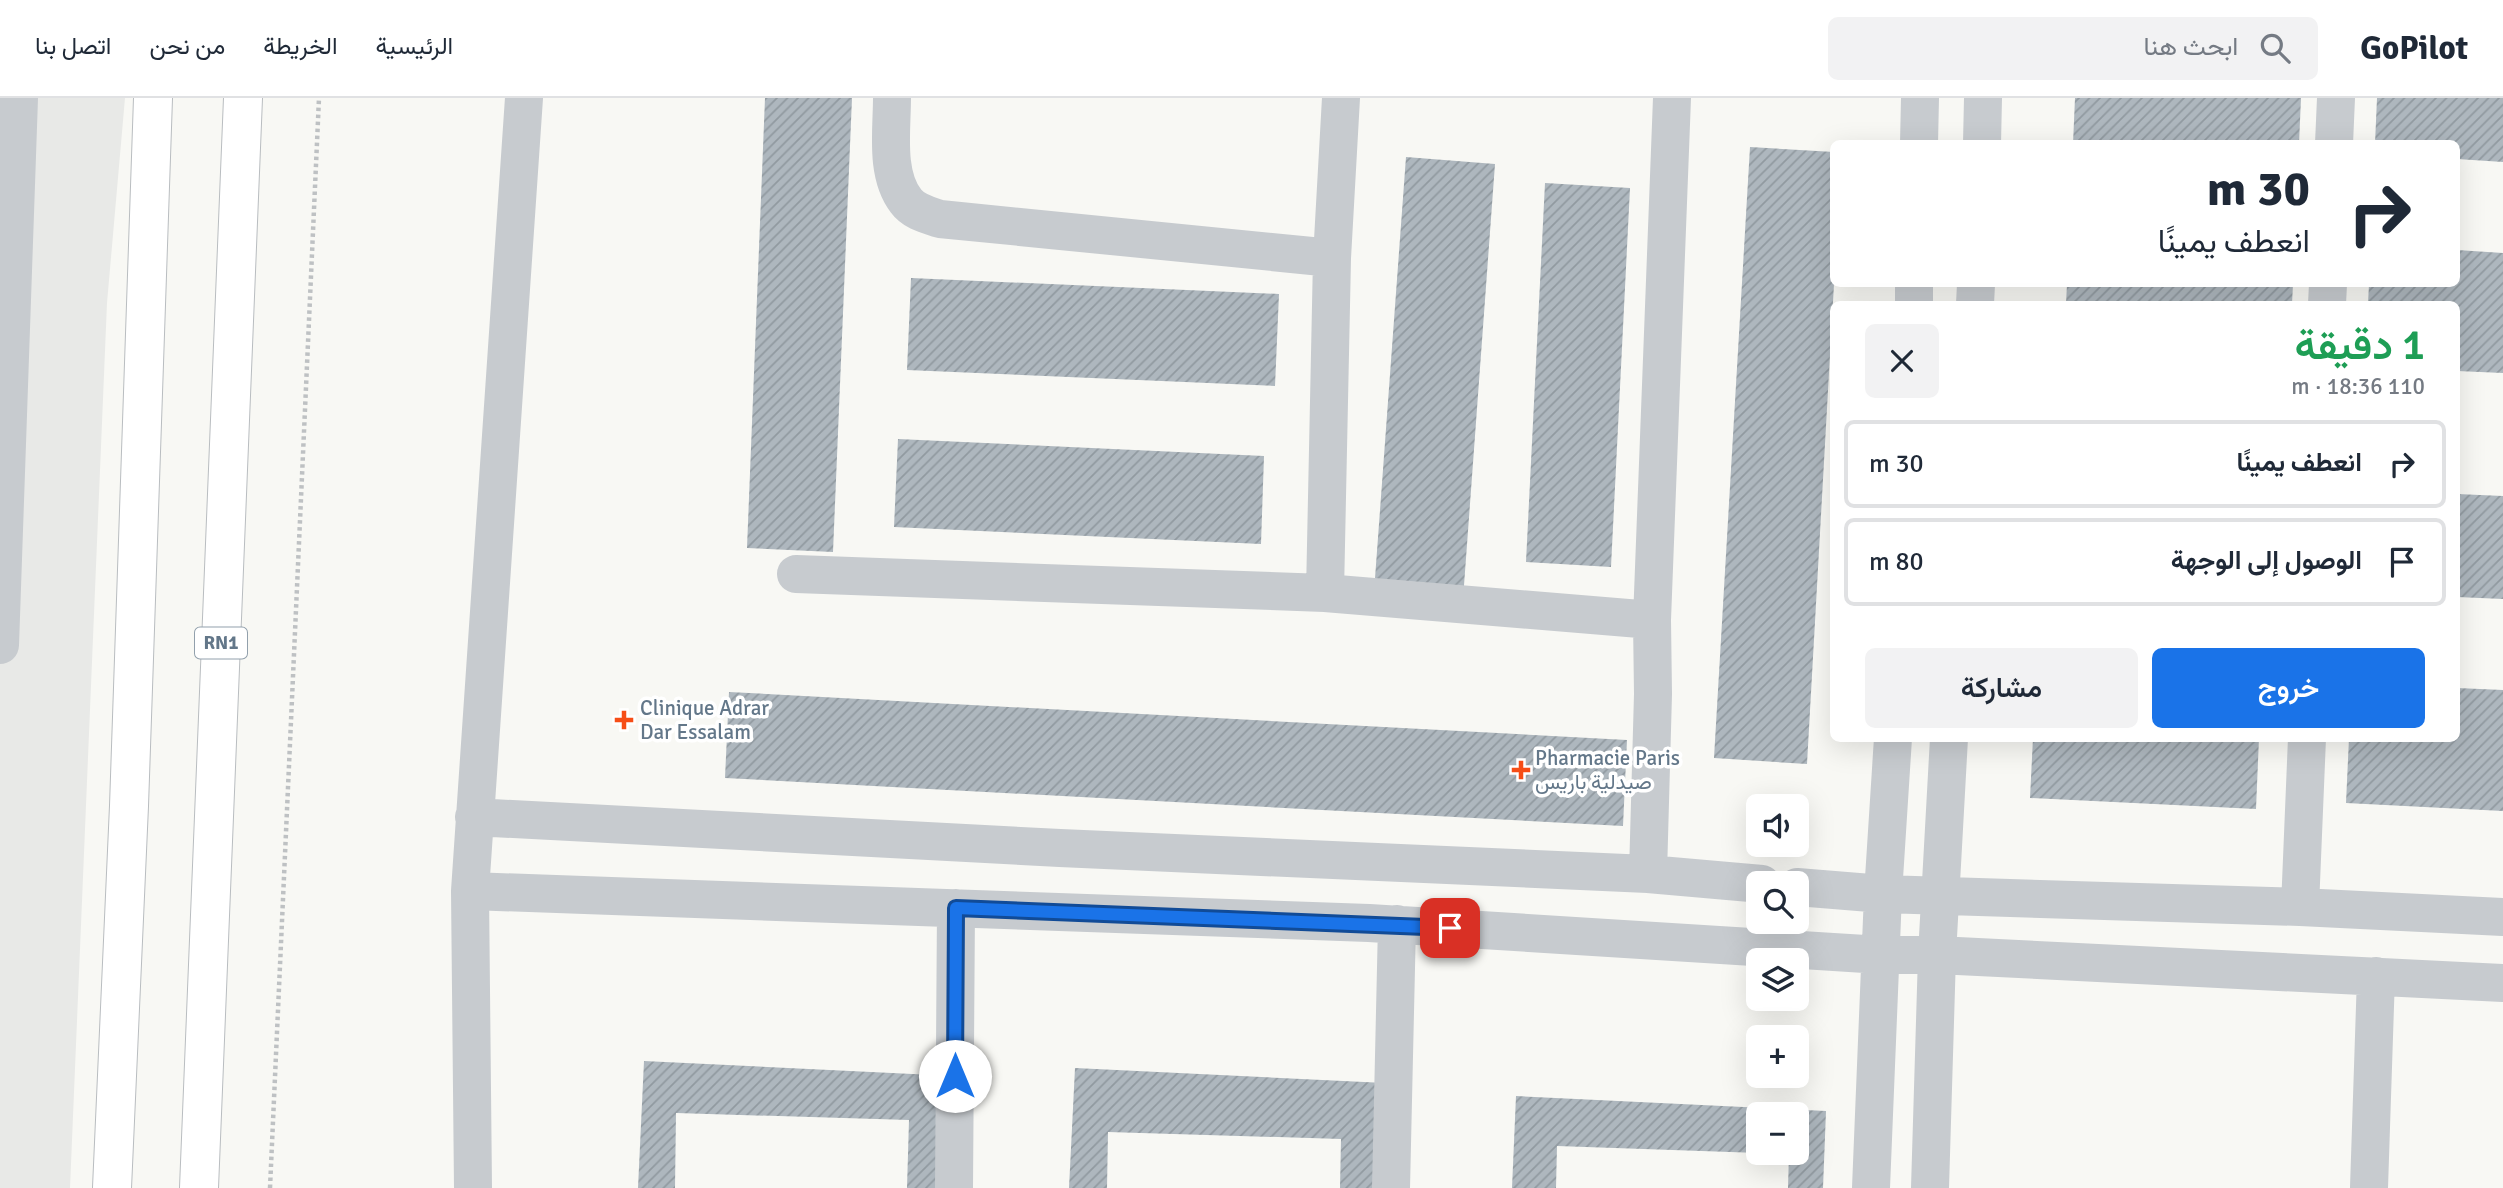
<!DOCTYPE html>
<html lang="ar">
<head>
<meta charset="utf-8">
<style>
  :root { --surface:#fff; --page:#f2f2f3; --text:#1f2937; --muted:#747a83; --line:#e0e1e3; --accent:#1a73e8 }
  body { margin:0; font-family:Signika,Vazirmatn,sans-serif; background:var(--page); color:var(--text); direction:rtl; height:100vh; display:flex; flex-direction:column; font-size:26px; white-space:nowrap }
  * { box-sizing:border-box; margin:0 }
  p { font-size:23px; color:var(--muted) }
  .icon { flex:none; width:38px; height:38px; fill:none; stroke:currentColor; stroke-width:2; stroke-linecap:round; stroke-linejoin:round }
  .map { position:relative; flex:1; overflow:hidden; direction:ltr }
  .details { position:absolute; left:1830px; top:203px; width:630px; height:441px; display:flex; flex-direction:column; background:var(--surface); border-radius:10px; box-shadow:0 7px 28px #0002; direction:rtl }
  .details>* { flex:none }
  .top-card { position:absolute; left:1830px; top:42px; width:630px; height:147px; border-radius:10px; box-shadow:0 7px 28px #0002; direction:rtl; background:#fff; color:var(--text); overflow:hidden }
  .tools { position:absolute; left:1746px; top:696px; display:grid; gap:14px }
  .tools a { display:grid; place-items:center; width:63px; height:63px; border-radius:10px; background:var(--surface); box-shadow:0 7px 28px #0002; font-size:35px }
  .pin { position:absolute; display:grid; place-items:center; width:60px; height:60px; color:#fff; margin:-30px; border-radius:14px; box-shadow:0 4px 10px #0006 }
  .me { position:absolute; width:77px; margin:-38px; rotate:0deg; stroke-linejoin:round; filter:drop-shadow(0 0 5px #0008) }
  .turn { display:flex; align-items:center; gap:24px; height:147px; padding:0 35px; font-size:32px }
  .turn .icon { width:91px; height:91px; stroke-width:2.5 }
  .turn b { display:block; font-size:49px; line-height:60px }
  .round { display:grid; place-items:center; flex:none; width:74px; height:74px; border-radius:10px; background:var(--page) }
  .overview { display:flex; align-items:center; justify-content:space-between; height:119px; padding:0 35px }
  h1 { font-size:42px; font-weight:600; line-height:52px; color:#1e9e55 }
  .button { display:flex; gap:14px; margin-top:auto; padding:14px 35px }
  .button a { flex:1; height:80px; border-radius:10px; background:var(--accent); color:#fff; font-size:28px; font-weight:600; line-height:80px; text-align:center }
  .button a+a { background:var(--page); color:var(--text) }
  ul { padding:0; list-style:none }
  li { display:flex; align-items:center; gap:21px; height:88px; margin:0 14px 10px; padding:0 21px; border:4px solid var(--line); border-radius:10px }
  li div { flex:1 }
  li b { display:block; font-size:26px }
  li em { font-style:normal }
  header { display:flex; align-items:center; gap:42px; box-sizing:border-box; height:98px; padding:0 35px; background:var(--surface); border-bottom:2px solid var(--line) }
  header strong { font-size:33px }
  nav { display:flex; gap:38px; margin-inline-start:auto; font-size:24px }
  .search { width:490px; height:63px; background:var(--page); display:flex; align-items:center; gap:18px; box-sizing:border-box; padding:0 24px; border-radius:10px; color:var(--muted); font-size:26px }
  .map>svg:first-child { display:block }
</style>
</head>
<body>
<header>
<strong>GoPilot</strong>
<div class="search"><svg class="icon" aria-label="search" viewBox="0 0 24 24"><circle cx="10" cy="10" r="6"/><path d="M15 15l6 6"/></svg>ابحث هنا</div>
<nav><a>الرئيسية</a><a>الخريطة</a><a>من نحن</a><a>اتصل بنا</a></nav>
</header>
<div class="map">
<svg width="2503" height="1090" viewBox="0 0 2503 1090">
  <defs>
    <pattern id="building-hatch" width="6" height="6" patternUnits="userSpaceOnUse" patternTransform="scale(1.75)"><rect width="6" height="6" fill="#aeb7be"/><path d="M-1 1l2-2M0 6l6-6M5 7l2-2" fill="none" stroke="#919aa0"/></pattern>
  </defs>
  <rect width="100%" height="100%" fill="#f8f8f4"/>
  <!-- built -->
  <path fill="#e8e9e7" d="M0 0H125L107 205 70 1090H0Z"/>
  <!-- building -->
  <path fill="url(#building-hatch)" d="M765 0H852L833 454 747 450Z
    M2075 0H2301L2299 46H2073Z
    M2377 0H2503V64L2457 61V46H2375Z
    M1750 49 1834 54V186L1807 666 1714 660Z
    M1406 59 1495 66 1463 501 1374 494Z
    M1545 85 1630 90 1611 469 1526 464Z
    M2457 152 2503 155V275L2457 273V206H2368L2369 186H2457Z
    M911 180 1279 196 1275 288 907 272Z
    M2067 186H2293L2292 206H2066Z
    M898 341 1264 358 1261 446 894 429Z
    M2457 396 2503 398V501L2457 499Z
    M2457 590 2503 592V713L2346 705 2349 640H2457Z
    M729 594 1627 642 1623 728 725 680Z
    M2033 640H2259L2256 711 2030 700Z
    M644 963 954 978 949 1090H907L909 1022 676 1015 675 1090H638Z
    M1075 970 1385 985 1380 1090H1340L1341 1041 1108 1034 1107 1090H1069Z
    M1516 998 1826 1013 1823 1090H1788L1789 1055H1797V1017H1759V1055L1557 1048 1556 1090H1512Z"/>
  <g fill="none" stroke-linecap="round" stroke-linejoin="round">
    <defs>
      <path id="trunk" d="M112 1090 129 708 153 0
        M199 1090 243 0"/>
    </defs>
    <!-- trunk casing -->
    <use href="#trunk" stroke="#b9bdc0" stroke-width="40"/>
    <!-- path -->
    <path stroke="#bec1c3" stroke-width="4.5" stroke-dasharray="3.5 3.5" stroke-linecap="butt" d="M270 1090 319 0"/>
    <!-- minor -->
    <path stroke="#c7cbcf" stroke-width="38" d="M892 0C892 32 885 76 906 103 914 114 928 117 940 121L1332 160 1341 0
      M1919 46 1920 0
      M1982 46 1983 0
      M2334 46 2336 0
      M1332 160 1325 495 1652 522
      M1914 206V186
      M1975 206 1976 186
      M2327 206 2328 186
      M796 476 1325 495
      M0 547 19 0
      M474 719 1060 750 1648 776 1762 786
      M1648 776 1653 596 1652 522 1672 0
      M1797 789 1883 796 2300 809 2503 819
      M470 793 1369 825 1881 857H1937L2503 885
      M2300 809 2307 640
      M473 1090 470 793 524 0
      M954 1090 956 810
      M1391 1090 1397 826
      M1871 1090 1883 796 1893 640
      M1930 1090 1937 857 1949 640
      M2369 1090 2376 878"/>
    <!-- trunk -->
    <use href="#trunk" stroke="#fff" stroke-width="38"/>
  </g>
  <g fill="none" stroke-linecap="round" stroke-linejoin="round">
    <defs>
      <path id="route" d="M955 978 956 810 1450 830"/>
    </defs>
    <!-- route casing -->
    <use href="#route" stroke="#114b97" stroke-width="18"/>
    <!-- route -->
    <use href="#route" stroke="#1a73e8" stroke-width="12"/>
  </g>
  <!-- markers -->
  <g fill="#f64d16" stroke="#fff" stroke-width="2.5">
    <path d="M620.5 611.5h7v7h7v7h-7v7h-7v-7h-7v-7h7z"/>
    <path d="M1517.5 661.5h7v7h7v7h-7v7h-7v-7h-7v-7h7z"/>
  </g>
  <g text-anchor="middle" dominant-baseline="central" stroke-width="7" stroke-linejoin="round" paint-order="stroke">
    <!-- shield labels -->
    <rect fill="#fff" stroke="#92a0ac" stroke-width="2" x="195" y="529.5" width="52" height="31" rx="5"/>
    <g font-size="19" font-weight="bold" fill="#637789">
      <text x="221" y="545">RN1</text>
    </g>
    <!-- poi labels -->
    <g font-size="21" fill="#637789" stroke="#fff" text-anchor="start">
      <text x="640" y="610">Clinique Adrar<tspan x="640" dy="24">Dar Essalam</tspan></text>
      <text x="1535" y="660">Pharmacie Paris<tspan x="1535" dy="24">صيدلية باريس</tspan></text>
    </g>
  </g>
</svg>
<div class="tools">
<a><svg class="icon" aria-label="sound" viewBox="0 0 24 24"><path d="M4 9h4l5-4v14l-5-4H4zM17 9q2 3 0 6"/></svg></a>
<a><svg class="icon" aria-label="search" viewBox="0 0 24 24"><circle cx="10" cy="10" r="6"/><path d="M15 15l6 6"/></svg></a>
<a><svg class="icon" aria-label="layers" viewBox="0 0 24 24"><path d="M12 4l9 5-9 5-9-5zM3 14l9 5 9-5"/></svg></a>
<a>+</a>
<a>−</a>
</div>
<div class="pin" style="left:1450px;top:830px;background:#d93025"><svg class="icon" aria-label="arrive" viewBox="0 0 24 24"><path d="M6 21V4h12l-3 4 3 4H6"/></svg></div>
<svg class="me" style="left:955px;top:978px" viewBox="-20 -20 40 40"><circle r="19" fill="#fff"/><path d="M0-13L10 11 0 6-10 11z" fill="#1a73e8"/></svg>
<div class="top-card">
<div class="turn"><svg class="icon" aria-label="right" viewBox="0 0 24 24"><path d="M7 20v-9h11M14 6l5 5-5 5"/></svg><div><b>30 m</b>انعطف يمينًا</div></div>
</div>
<section class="details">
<div class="overview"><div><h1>1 دقيقة</h1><p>110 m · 18:36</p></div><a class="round"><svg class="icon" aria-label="close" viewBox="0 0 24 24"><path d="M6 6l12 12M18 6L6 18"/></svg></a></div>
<ul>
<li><svg class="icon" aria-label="right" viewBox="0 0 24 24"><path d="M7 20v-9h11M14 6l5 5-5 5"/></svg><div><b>انعطف يمينًا</b></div><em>30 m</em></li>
<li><svg class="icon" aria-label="arrive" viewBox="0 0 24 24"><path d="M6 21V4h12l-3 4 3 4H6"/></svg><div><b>الوصول إلى الوجهة</b></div><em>80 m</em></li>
</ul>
<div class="button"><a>خروج</a><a>مشاركة</a></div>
</section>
</div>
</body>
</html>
